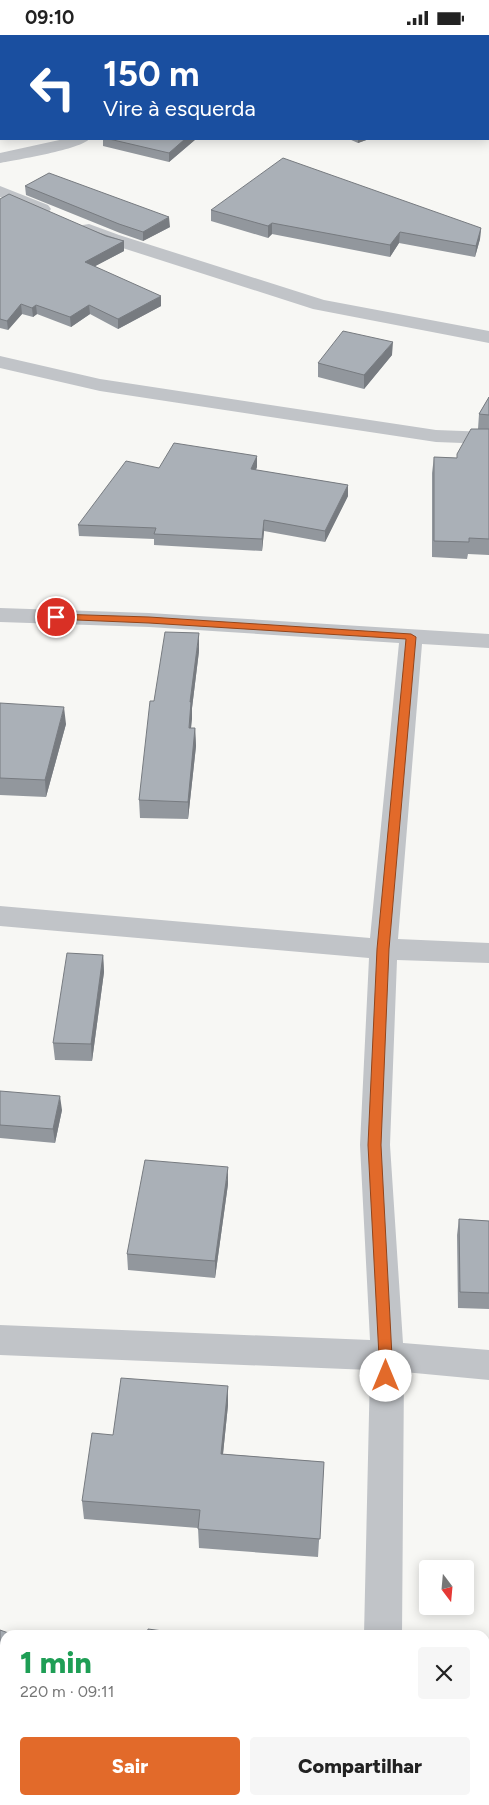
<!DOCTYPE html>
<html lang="pt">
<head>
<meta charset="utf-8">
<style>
  :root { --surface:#fff; --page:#f6f6f6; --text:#222; --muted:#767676; --accent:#e26a2a }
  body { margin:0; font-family:Figtree,sans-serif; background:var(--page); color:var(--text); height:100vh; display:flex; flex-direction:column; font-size:19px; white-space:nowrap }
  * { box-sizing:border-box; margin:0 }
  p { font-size:16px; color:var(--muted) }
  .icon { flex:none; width:28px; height:28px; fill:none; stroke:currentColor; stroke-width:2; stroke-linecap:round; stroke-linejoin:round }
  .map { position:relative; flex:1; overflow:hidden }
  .panel { position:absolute; left:0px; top:1595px; width:490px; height:175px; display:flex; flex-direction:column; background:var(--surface); border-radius:15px 15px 0 0; box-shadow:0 2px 12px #0003 }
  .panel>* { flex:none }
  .guide { position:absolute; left:0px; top:0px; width:490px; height:105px; box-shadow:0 2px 12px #0003; background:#1a4fa0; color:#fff; overflow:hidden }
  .needle { width:32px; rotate:164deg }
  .buttons { position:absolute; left:419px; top:1525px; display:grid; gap:10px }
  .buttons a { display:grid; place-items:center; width:55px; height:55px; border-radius:5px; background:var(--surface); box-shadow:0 2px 12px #0003; font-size:25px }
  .pin { position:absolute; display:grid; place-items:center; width:42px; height:42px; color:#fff; margin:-21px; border:2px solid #fff; border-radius:50%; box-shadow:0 1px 5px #0007 }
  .me { position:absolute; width:55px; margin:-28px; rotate:0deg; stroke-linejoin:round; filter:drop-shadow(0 0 4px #0008) }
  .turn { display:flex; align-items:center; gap:18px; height:105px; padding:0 20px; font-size:22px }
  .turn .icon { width:65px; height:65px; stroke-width:2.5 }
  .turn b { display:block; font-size:35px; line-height:42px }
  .round { display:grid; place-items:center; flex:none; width:52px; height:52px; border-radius:5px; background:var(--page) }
  .headline { display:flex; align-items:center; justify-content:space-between; height:85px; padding:0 20px }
  h1 { font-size:30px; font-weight:800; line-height:38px; color:#1e9e55 }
  .primary-button { display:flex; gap:10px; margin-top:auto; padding:10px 20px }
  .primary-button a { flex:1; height:58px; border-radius:5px; background:var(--accent); color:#fff; font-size:20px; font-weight:800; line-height:58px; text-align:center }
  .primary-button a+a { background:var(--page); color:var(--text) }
  .status { display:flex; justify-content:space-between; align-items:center; height:35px; padding:0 25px; background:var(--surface); direction:ltr }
  .status svg { height:14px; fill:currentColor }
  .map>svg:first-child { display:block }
</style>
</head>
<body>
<div class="status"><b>09:10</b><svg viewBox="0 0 49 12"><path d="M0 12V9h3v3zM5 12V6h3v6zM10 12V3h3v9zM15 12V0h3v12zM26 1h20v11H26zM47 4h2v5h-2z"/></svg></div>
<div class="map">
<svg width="489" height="1770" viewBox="0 0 489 1770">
  <rect width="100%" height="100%" fill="#f7f7f4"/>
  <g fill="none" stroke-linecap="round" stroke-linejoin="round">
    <!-- minor -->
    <path fill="#c1c4c8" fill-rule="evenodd" d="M64 104H89C82 114 16 125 0 128V118Z
      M0 151 48 170 51 174 48 178 42 179 0 162Z
      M89 189 119 200 324 265 489 296V308L313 274 107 208 83 198 80 194 83 190Z
      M0 321 100 344 436 395 489 397V409L436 407 100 356 0 333Z
      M0 573 149 578 489 599V613L422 609 398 904 489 908V928L397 925 390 1110 403 1308 489 1315V1345L404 1337 402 1600H364L370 1335 0 1320V1290L370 1305 360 1110 369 923 0 891V871L370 903 399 608 149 592 0 587Z
      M361 1765H401V1770H361Z"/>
  </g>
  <!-- wall -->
  <path fill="#92979d" d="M166 0H271L269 1H166Z
    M103 104H196L169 127 103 111Z
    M349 104H369L358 108Z
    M25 151 170 192 143 206 120 198 26 160Z
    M0 164 124 206V216L95 231 161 271 118 294 90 279 71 292 37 279 33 282 22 279 8 295 0 293Z
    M211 175 481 193 480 204 475 222 399 208 390 222 272 199 268 203 211 186Z
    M392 320 364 354 318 342V328Z
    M489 362V520L468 519 467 524 432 522V438L434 422 457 423 478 394 479 379Z
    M257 421V432L256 435 348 450V461L325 507 264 496 262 516 154 510V504L79 501 78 490 159 433Z
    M199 616 192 673 191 693H195L196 711 188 784 140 783 139 765 154 666Z
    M0 668 66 689 46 762 0 760Z
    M103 920 104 937 92 1026 55 1025 53 1008Z
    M0 1056 62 1075 55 1108 0 1103Z
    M228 1149 215 1243 128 1235 127 1219Z
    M459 1184 489 1186V1274L458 1273 457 1200Z
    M228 1351V1370L223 1419 324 1427 318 1522 199 1513 198 1493 84 1484 82 1466 113 1400Z
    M0 1595 5 1600V1645L0 1643Z
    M5 1674V1765H109L108 1770H0V1706Z
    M287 1765H296L295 1767Z"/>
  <!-- shaded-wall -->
  <path fill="#777b80" d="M259 0H271L269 1H258Z
    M185 104H196L169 127V118Z
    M358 104H369L358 108Z
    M169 182 170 192 143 206V197Z
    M272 188V199L268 203V191Z
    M481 193 480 204 475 222 476 211Z
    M400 197 399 208 390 222V210Z
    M124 206V216L86 236 85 227Z
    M161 261V271L118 294V284Z
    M21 269 22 279 8 295 7 286Z
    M36 270 37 279 33 282 32 273Z
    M89 270 90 279 71 292 70 282Z
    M393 307 392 320 364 354V340Z
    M257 421V432L251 445V434Z
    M348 450V461L325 507V496Z
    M264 485V496L262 516V504Z
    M199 598V616L192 673V684L189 711 190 667Z
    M64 672 66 689 46 762 45 745Z
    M195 693 196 711 188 784V767Z
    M103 920 104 937 92 1026 91 1009Z
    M60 1061 62 1075 55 1108 53 1094Z
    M228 1132V1149L215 1243V1226Z
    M228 1351V1370L221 1438V1419Z
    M106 1765H109L108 1770H107Z"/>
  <!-- building -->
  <path fill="#aab0b7" stroke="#777b80" d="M176 0H259L258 1H178Z
    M109 104H185L169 118Z
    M283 123 481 193 476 211 400 197 390 210 272 188 268 191 211 175Z
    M49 138 169 182 143 197 119 189 25 151Z
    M9 159 106 201 124 206 85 227 161 261 118 284 89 270 70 282 36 270 32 273 21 269 7 286 0 284V164Z
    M343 296 393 307 364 340 318 328Z
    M489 362V380L479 379Z
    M471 394H489V504L469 503V507L434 506V422L457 423V419Z
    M174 408 257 421 251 434 348 450 325 496 264 485 262 504 154 499 156 493 78 490 126 426 159 433Z
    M165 597 199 598 190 667H191L189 693H195L188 767 139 765 150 666H154Z
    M0 668 64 672 45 745 0 743Z
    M67 918 103 920 91 1009 53 1008Z
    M0 1056 60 1061 53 1094 0 1090Z
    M145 1125 228 1132 215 1226 127 1219Z
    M459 1184 489 1186V1258L460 1257Z
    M121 1343 228 1351 221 1419 324 1427 320 1504 198 1494 200 1475 82 1466 92 1398 113 1400Z
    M148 1594 193 1600H147Z
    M0 1595 14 1600H5V1638L0 1636Z
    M4 1674H5V1762H0V1706Z"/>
  <!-- route -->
  <path fill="#e26a2a" stroke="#93451b" d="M56 579 149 582 411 599 416 602 389 914 381 1110 393 1341 391 1346 386 1347 382 1346 380 1341 368 1110 377 914 406 604 149 588 53 584 51 582Z"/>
</svg>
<div class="buttons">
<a><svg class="needle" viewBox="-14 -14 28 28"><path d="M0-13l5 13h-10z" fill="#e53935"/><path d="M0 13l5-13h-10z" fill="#767676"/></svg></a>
</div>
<div class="pin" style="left:56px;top:582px;background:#d93025"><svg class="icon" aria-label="arrive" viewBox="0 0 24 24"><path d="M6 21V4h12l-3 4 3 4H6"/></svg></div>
<svg class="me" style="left:386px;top:1341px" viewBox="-20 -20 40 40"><circle r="19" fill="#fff"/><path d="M0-13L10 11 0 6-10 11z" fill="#e26a2a"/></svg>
<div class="guide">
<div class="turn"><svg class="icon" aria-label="left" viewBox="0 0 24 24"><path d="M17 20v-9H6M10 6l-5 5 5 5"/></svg><div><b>150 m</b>Vire à esquerda</div></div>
</div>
<section class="panel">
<div class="headline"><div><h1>1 min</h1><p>220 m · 09:11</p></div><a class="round"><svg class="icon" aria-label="close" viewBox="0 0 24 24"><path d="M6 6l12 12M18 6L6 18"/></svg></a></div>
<div class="primary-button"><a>Sair</a><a>Compartilhar</a></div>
</section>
</div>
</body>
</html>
